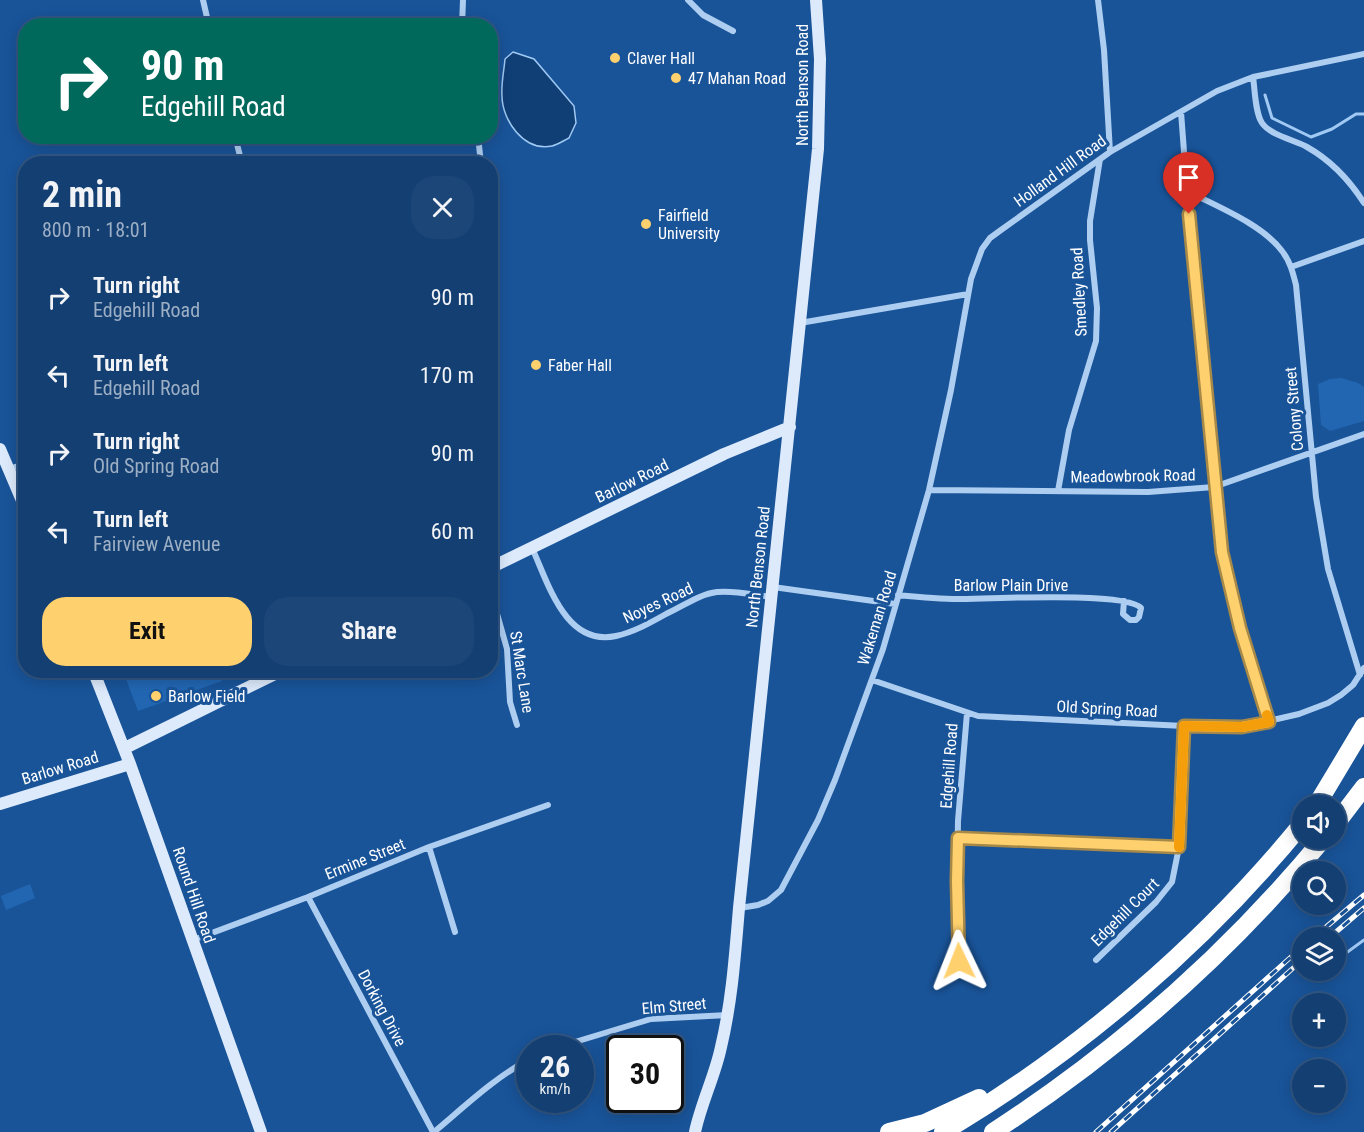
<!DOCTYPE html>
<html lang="en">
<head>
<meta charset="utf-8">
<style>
  :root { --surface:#133f73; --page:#1c4678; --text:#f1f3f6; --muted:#9dafc4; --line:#325885; --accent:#ffd16e }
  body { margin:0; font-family:"Roboto Condensed",sans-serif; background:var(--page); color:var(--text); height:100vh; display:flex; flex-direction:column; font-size:22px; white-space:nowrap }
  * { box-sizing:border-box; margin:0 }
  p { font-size:20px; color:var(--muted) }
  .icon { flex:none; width:33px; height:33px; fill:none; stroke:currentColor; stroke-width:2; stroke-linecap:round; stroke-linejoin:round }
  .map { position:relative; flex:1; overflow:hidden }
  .panel { position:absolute; left:18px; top:156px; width:480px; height:522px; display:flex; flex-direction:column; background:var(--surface); border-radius:24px; box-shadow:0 3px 15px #0003,0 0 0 2px var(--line) }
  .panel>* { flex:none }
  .guide { position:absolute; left:18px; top:18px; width:480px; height:126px; border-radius:24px; box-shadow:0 3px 15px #0003,0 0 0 2px var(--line); background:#00695c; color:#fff; overflow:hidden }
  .fabs { position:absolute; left:1292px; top:795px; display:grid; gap:12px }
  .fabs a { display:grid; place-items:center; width:54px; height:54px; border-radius:50%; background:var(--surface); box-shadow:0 3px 15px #0003,0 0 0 2px var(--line); font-size:30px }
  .speed { position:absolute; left:516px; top:1035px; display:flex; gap:12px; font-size:30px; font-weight:700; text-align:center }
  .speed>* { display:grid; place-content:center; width:78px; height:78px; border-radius:50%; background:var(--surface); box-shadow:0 3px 15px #0003,0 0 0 2px var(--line); line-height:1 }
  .speed small { font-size:15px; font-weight:400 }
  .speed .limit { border:3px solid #111; border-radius:9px; background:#fff; color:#111 }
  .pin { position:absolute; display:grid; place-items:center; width:51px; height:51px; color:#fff; margin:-62px -26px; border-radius:50% 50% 50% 0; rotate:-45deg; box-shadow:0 0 6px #0007 }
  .pin .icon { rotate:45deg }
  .me { position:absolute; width:66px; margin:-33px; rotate:358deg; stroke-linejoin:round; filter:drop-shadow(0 0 4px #0008) }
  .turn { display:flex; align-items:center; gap:21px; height:126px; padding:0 24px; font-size:27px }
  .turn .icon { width:78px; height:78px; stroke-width:2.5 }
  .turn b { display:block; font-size:42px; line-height:51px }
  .round { display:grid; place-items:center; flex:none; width:63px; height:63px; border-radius:24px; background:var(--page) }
  .head { display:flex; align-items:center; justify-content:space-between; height:102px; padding:0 24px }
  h1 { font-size:36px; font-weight:700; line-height:45px }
  .cta { display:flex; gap:12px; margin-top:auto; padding:12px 24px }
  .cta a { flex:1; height:69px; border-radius:24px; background:var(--accent); color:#111; font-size:24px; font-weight:700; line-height:69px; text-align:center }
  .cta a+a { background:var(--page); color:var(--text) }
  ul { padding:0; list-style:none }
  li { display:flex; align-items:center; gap:18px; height:78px; padding:0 24px }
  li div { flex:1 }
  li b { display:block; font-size:22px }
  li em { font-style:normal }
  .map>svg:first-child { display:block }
</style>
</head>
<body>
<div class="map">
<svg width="1364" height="1132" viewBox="0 0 1364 1132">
  <rect width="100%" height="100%" fill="#195499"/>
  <!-- green -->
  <path fill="#2266b2" d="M1341 378 1358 383 1364 387V421L1330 431 1321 425 1318 384 1330 379Z
    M123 671H218L222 681 138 711Z
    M30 884 35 898 6 910 1 896Z"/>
  <!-- water -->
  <path fill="#103f76" stroke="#a0c9f3" stroke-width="1.5" d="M513 52 534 59 574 106 576 123 569 138C563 141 557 145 552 146 524 152 502 120 502 96 501 84 504 71 505 59Z"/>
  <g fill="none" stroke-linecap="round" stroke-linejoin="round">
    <!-- stream -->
    <path stroke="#a0c9f3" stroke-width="3" d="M1265 95 1272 118 1311 137 1332 129 1356 114H1364
      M1338 959 1364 940"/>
    <!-- street -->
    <path stroke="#aecef1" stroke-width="6" d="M203 0 209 26
      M688 0 703 15 733 31
      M1098 0 1104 50 1110 152
      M462 26 463 0
      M1253 77C1255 90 1255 112 1262 123 1270 135 1294 140 1307 147 1330 160 1350 181 1364 203
      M1181 112 1187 191 1222 552 1240 628 1269 722
      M235 136 242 164
      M478 136 481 164
      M1187 191C1216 206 1262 224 1282 251 1290 261 1293 273 1296 285L1316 497 1328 569 1360 675
      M1291 267 1364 241
      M800 323 968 294
      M9 469 26 464
      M929 490 1148 492 1214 487 1364 434
      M1058 491 1069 430 1096 341 1097 308 1090 240V221L1100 159
      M532 548C548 582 565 647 616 636 634 632 650 623 666 614 682 607 699 594 717 592 734 590 754 595 772 597
      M773 587 895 604
      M490 589 507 649 510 702 517 725
      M898 595C918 597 938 599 958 599 986 599 1127 591 1141 608L1139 617 1136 620H1130L1123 614 1124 601
      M872 680 978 716 1184 726 1242 727 1299 714 1328 703 1341 695 1353 685 1364 668
      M958 838 1179 847
      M429 847 455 932
      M308 897 433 1132
      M740 908 758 905 768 901 781 890 818 820 835 780 883 649 929 490 951 390 971 279 982 249 990 238 1001 230 1110 152 1217 91 1253 77 1364 54
      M193 940 308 897 429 847 548 805
      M1096 960 1156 902 1172 882 1179 847 1184 726
      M959 961 957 881 958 821 967 713
      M555 1048 651 1019 728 1015
      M434 1132C464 1107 495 1077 530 1059"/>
    <!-- secondary -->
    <path stroke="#dceafc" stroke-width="12" d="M0 449 26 510
      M490 568 724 454 790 427
      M93 670 130 764 261 1132
      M125 748 283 670
      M0 804 130 764
      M695 1132C701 1103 715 1076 721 1047 732 1001 735 955 739 908L818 149 820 59 816 0"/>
    <!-- highway -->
    <path stroke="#fff" stroke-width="18" d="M1316 806 1364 726
      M1335 825 1364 787
      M889 1132 925 1123 979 1098
      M943 1132C1079 1051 1202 946 1302 824
      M993 1132C1118 1051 1229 953 1324 838"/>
    <defs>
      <path id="rail" d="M1313 938 1364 895
        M1329 938 1364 908
        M1096 1132 1302 947
        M1111 1132 1302 960"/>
    </defs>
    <!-- rail casing -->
    <use href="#rail" stroke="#fff" stroke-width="5"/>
    <!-- rail -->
    <use href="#rail" stroke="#195499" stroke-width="3" stroke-dasharray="9" stroke-linecap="butt"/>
  </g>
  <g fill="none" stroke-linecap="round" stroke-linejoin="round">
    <defs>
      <path id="route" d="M959 961 957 881 958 838 1179 847 1184 726 1242 727 1269 722 1240 628 1222 552 1189 214"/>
    </defs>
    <!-- route casing -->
    <use href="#route" stroke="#a68848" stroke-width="15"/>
    <!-- route -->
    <use href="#route" stroke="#ffd16e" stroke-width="10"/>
    <!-- slow -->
    <path stroke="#f59e0b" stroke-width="10" d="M1179 847 1184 726 1242 727 1269 722 1267 715"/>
  </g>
  <!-- markers -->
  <g fill="#ffd16e" stroke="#195499" stroke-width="2">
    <circle cx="615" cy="58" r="6"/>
    <circle cx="676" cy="78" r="6"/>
    <circle cx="646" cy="224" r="6"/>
    <circle cx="536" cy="365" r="6"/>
    <circle cx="156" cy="696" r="6"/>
  </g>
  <g text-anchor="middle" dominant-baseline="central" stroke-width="6" stroke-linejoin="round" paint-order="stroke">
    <!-- poi labels -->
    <g font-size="16" fill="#fff" stroke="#195499" text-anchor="start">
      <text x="627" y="58">Claver Hall</text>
      <text x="688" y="78">47 Mahan Road</text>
      <text x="658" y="215">Fairfield<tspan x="658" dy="18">University</tspan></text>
      <text x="548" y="365">Faber Hall</text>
      <text x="168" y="696">Barlow Field</text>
    </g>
    <!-- street labels -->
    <g font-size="16" fill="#fff" stroke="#195499">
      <text transform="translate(802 85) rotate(-90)">North Benson Road</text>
      <text transform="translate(1060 171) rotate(-36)">Holland Hill Road</text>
      <text transform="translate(1079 292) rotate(-93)">Smedley Road</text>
      <text transform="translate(1294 409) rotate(-95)">Colony Street</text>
      <text transform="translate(1133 476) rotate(-1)">Meadowbrook Road</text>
      <text transform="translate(632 481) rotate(-26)">Barlow Road</text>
      <text transform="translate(758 567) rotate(-84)">North Benson Road</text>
      <text x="1011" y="585">Barlow Plain Drive</text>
      <text transform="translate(658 603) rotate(-25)">Noyes Road</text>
      <text transform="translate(877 618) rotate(-73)">Wakeman Road</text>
      <text transform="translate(522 672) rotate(81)">St Marc Lane</text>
      <text transform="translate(1107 709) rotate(3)">Old Spring Road</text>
      <text transform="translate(949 766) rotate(-86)">Edgehill Road</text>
      <text transform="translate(60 768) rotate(-17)">Barlow Road</text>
      <text transform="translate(365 859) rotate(-22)">Ermine Street</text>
      <text transform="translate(194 895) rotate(71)">Round Hill Road</text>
      <text transform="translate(1125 912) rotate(-45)">Edgehill Court</text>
      <text transform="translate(674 1006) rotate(-5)">Elm Street</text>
      <text transform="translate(382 1008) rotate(62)">Dorking Drive</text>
    </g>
  </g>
</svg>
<div class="fabs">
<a><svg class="icon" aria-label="sound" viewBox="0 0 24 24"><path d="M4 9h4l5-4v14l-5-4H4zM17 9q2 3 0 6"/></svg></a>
<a><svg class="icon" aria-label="search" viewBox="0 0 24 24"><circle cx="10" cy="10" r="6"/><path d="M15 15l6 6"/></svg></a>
<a><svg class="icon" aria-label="layers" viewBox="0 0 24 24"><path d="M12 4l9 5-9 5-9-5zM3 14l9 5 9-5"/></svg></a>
<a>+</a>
<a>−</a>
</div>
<div class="speed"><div>26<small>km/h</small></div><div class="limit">30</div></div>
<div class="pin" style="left:1189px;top:214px;background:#d93025"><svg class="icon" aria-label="arrive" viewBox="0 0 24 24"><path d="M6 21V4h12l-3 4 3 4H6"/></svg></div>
<svg class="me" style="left:959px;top:961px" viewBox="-20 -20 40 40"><path d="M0-17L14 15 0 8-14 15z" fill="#ffd16e" stroke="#fff" stroke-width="4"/></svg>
<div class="guide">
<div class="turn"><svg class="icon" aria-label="right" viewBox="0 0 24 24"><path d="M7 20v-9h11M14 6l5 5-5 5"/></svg><div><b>90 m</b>Edgehill Road</div></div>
</div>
<section class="panel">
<div class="head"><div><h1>2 min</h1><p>800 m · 18:01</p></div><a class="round"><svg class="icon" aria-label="close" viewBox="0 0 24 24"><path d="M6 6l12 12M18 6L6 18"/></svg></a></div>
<ul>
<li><svg class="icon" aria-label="right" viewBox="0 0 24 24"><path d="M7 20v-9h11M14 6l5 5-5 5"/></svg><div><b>Turn right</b><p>Edgehill Road</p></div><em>90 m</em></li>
<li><svg class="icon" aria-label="left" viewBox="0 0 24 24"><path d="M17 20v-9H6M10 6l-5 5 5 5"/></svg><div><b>Turn left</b><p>Edgehill Road</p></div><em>170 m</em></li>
<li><svg class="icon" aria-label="right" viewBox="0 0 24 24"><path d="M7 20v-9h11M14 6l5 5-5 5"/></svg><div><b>Turn right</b><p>Old Spring Road</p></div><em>90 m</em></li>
<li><svg class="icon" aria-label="left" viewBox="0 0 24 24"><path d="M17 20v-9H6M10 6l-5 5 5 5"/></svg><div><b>Turn left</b><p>Fairview Avenue</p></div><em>60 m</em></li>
</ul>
<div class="cta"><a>Exit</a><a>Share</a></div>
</section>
</div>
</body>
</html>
